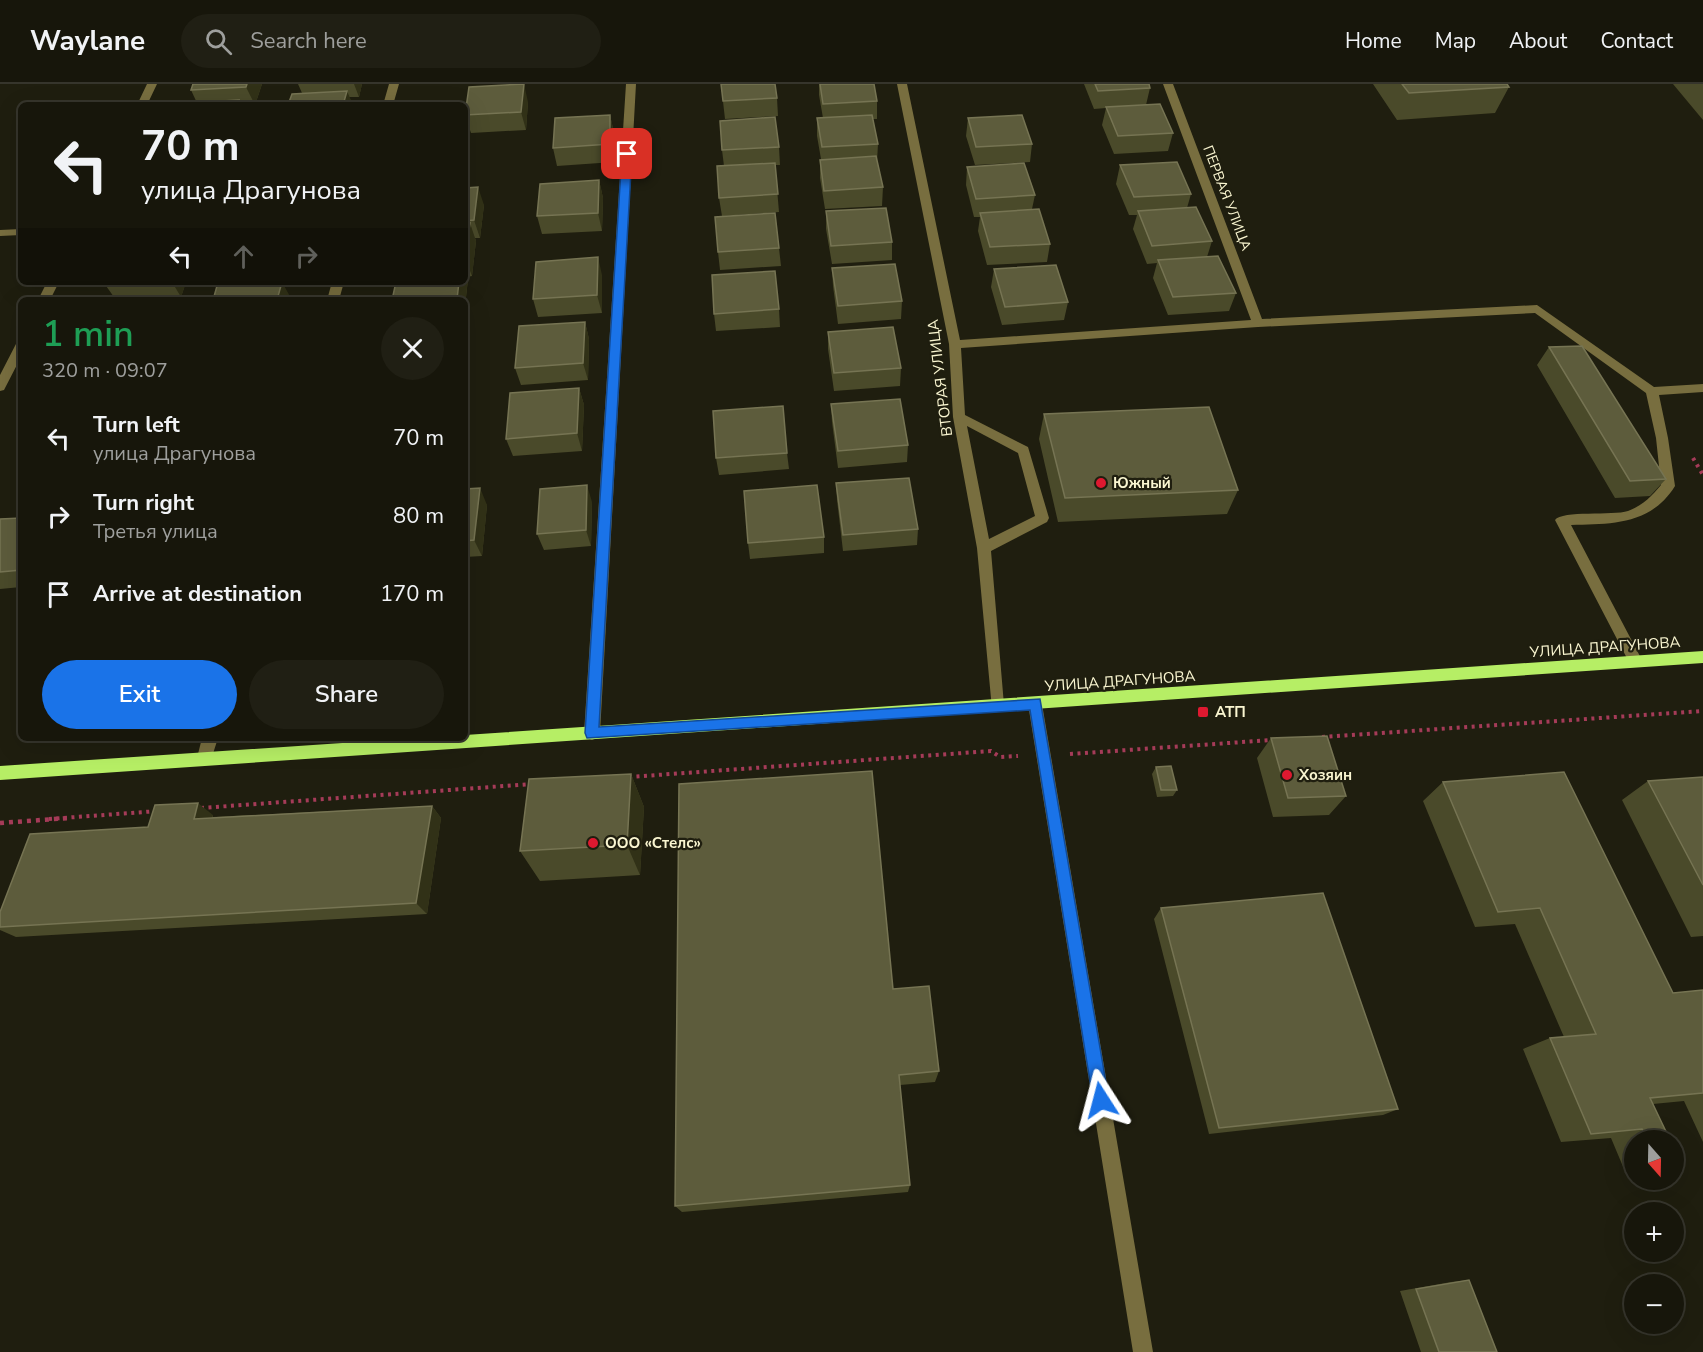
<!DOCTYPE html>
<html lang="en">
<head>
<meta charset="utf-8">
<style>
  :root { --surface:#17160b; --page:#201f14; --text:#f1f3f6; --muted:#9e9f9d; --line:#36352c; --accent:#1a73e8 }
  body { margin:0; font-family:"Nunito Sans",sans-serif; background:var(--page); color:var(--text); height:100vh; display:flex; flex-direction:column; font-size:22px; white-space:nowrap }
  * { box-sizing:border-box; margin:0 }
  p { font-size:20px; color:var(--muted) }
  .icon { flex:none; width:33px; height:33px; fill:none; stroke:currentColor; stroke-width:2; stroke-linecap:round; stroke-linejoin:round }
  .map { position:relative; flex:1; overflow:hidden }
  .drawer { position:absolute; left:18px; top:213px; width:450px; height:444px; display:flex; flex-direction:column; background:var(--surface); border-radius:9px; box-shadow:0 6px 24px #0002,0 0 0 2px var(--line) }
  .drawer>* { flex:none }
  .banner { position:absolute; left:18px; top:18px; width:450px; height:183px; border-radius:9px; box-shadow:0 6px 24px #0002,0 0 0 2px var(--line); background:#17160b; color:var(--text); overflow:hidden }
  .needle { width:39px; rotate:160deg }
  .controls { position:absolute; left:1624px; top:1046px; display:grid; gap:12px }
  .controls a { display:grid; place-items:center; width:60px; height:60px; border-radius:50%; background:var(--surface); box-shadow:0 6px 24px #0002,0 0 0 2px var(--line); font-size:30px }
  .pin { position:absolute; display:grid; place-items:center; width:51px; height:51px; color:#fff; margin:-26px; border-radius:12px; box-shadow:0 3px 9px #0006 }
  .me { position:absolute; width:66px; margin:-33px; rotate:351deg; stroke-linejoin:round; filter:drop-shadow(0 0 4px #0008) }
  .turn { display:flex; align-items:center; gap:21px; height:126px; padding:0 24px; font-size:27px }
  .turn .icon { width:78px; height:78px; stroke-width:2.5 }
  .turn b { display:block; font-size:42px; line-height:51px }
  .lanes { display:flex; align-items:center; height:57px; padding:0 24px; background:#0003; justify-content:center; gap:30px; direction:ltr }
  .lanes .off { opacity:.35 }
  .round { display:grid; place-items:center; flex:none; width:63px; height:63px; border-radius:32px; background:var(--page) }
  .headline { display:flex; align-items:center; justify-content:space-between; height:102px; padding:0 24px }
  h1 { font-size:36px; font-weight:600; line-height:45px; color:#1e9e55 }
  .cta { display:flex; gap:12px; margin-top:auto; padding:12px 24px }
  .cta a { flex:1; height:69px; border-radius:36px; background:var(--accent); color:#fff; font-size:24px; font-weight:600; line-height:69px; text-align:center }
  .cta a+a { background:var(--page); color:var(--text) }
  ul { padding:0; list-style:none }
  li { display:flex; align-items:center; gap:18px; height:78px; padding:0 24px }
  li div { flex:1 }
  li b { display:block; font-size:22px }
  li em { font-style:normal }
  header { display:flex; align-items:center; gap:36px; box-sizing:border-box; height:84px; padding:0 30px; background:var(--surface); border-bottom:2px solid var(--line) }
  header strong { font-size:28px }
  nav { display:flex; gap:33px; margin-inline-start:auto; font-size:21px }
  .search { width:420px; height:54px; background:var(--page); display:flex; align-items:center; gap:15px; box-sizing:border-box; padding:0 21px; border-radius:33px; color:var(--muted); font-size:22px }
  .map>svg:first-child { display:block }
</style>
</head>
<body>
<header>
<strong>Waylane</strong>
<div class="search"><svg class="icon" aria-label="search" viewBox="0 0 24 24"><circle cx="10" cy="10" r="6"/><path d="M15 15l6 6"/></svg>Search here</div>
<nav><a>Home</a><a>Map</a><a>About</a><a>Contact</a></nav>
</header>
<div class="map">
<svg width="1703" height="1268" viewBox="0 0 1703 1268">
  <rect width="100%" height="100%" fill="#1f1e0f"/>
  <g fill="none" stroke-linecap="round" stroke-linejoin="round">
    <!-- path-far1 -->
    <path stroke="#a53b58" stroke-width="4" stroke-dasharray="3 4.5" stroke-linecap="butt" d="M1693 374 1703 391
      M1322 653 1703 627
      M1070 670 1272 656
      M629 693 991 667 1000 673 1018 672
      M201 724 532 700
      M49 735 158 727"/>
    <!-- path -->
    <path stroke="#a53b58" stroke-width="4.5" stroke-dasharray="4 5" stroke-linecap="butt" d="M0 739 69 734"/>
    <!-- minor -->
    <path fill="#786e3f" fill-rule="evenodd" d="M147 0H157L147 21H137Z
      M389 0H399L393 21H383Z
      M626 0H636L600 649 597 654 592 656 587 654 584 649Z
      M897 0H907L960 256 1251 236 1163 0H1173L1262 235 1537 221 1654 303 1703 300V308L1659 311 1668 354 1675 402C1651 441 1611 440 1571 441L1643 578 1641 582H1631L1555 436C1562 426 1613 432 1628 427 1642 422 1652 412 1661 401L1656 354 1646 309 1535 229 1258 243 961 264 965 331 1028 363 1049 434 1047 438 991 467 1004 621 1002 625H992L977 464 953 333 949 260ZM967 342 1018 369 1035 432 989 455Z
      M21 145V151L0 152V146Z
      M47 198H59L50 216H38Z
      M332 198H344L339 216H327Z
      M21 257V273L4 306 0 307V291L17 258Z
      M1035 614 1040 616 1042 620 1153 1268H1133L1028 620 1030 616Z
      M202 654H218L210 679 205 681 200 679 197 674Z"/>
    <!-- major -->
    <path fill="#b6ee65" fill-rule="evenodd" d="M1703 567V579L0 696V682L416 654H465V651Z"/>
  </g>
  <!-- wall -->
  <path fill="#4a4a2a" d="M193 0H262L255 21H183L197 19 191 6Z
    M298 0H362L359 13H349L353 21H288L302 9Z
    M721 0 777 14 778 32 725 35Z
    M819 0H874L877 17V35H873L878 60 877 78 883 103 882 122 825 125 820 94V76L821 75 817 52V34H823L819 11Z
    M1084 0H1149L1150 4 1146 21 1173 49 1168 67 1114 70 1102 41 1106 24 1094 25Z
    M1373 0H1507L1509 3 1495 29 1397 36Z
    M1673 0H1703V36Z
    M528 18 526 46 471 49 465 31Z
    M610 31 614 49V78L557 82 553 64Z
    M968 34 1032 60 1030 78 975 81 966 52Z
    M779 63 780 81H775L779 128 722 132 719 114 724 82 722 66Z
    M1120 81 1191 110 1187 124 1212 157 1207 173 1236 209 1229 227 1168 231 1153 194 1157 179 1147 180 1133 145 1137 131H1129L1116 100Z
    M967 83 1035 111 1032 125 1050 160 1047 178 987 181 978 147 980 133H974L966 101Z
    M599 96 603 114 602 147 542 150 537 132Z
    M465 104 484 121 480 154H475L476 157 472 192 467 193 468 195 465 222V216H392L465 198Z
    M826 127 892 158V176L832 180 826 145Z
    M779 164 781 182 720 186 718 168Z
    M832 184 902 217 901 235 838 240 833 202Z
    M994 185 1068 218 1064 236 1002 241 991 203Z
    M602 191V229L538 233 533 215Z
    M122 198H186L181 213 159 214 160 216H116L104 199Z
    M237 198H278L239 201Z
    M779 225 780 243 716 247 714 230Z
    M585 238 589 255 588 296 521 301 515 284Z
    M828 248 901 284 900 302 834 307 828 265Z
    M1549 263 1666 395 1650 412 1615 414 1537 281Z
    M579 304 584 321 582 367 513 372 506 355Z
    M831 320 908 361 907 378 838 384 832 338Z
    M1044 330 1238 406 1227 430 1058 438 1039 355Z
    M787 369 789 385 719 391 716 374Z
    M836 399 918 445 917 461 843 467 837 416Z
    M465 405 487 421 482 472 465 473Z
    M592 418 591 462 544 466 537 450Z
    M21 434V503L0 505V435Z
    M824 453V469L750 475 748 459Z
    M1271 654 1346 712 1329 731 1273 733 1257 674Z
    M1156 683 1177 706 1173 712 1157 713 1152 690Z
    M631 690 644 723 640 791 540 797 520 767Z
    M1703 693V852L1691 853 1622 716 1648 697Z
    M1443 698 1673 909 1703 906V1058L1684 1017 1653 1020 1670 1056H1635V1084L1624 1085 1611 1054 1561 1058 1523 965 1550 954 1564 953 1515 840 1475 843 1423 717Z
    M432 722 441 734 427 830 16 853 0 846V828L148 743 213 731V733Z
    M1161 824 1398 1025 1383 1031 1209 1050 1154 835Z
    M893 905 939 987 935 998 900 1001 910 1101 908 1108 682 1128 675 1122Z
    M1469 1196 1497 1268H1421L1400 1207 1451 1198Z"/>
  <!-- shaded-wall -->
  <path fill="#313117" d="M247 0H262L255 21 246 3Z
    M354 0H362L359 13Z
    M524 0 528 18 526 46 521 28Z
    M347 7 353 21H343Z
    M610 31 614 49V78L610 60Z
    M599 96 603 114 602 147 598 129Z
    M478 103 484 121 480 154 474 136Z
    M470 139 476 157 472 192 465 174Z
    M598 173 602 191V229L597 211Z
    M465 186 468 195 465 222V216H457V215L459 198H465Z
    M172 198H186L181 213Z
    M282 198 292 216H277Z
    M585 238 589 255 588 296 583 279Z
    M579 304 584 321 582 367 577 349Z
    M587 401 592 418 591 462 586 446Z
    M480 404 487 421 482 472 474 456Z
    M631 690 644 723 640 791 627 761Z
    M198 719 213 731 209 747 194 735Z
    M432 722 441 734 427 830 416 819Z"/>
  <!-- building -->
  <path fill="#5d5c3c" stroke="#767453" stroke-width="1.5" d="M193 0H247L246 3 191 6Z
    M524 0 521 28 465 31 469 3Z
    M721 0H775L777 14 723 17Z
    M820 0H874L877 17 823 20Z
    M1095 0H1149L1150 4 1098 7Z
    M1402 0H1507L1509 3 1409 9Z
    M347 7 343 21H288L292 10Z
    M239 16 237 21H183V19Z
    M1160 20 1173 49 1118 52 1106 23Z
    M610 31V60L553 64 555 34Z
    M872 31 878 60 822 63 817 34Z
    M1022 31 1032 60 976 63 968 34Z
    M775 33 779 63 722 66 720 37Z
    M876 72 883 103 824 107 820 76Z
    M1177 78 1191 110 1134 113 1120 81Z
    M775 79 778 110 719 114 717 82Z
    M1024 79 1035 111 976 115 967 83Z
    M599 96 598 129 537 132 540 100Z
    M478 103 474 136 465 137V104Z
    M1196 123 1212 157 1152 162 1138 127Z
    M886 124 892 158 831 162 826 127Z
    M1039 125 1050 160 990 163 980 129Z
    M775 129 779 164 718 168 715 133Z
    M470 139 465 174V140Z
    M1218 172 1236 209 1173 213 1158 176Z
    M598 173 597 211 533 215 536 178Z
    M895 180 902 217 838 222 832 184Z
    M1056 181 1068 218 1005 223 994 185Z
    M775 187 779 225 714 230 712 191Z
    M282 198 277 216H213L217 202Z
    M396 198H459L457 215 440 216H392Z
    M159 214 158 216H123Z
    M585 238 583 279 515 284 519 242Z
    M893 243 901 284 834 289 828 248Z
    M1582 262 1666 395 1630 397 1549 263Z
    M579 304 577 349 506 355 510 309Z
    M900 315 908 361 838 367 831 320Z
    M783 322 787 369 716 374 713 327Z
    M1209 323 1238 406 1065 414 1044 330Z
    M909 394 918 445 843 451 836 399Z
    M587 401 586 446 537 450 540 405Z
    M817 401 824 453 748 459 744 407Z
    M480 404 474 456 465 457V405Z
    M21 434V486L0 488V435Z
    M1327 652 1346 712 1288 714 1271 654Z
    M1171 682 1177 706H1161L1156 683Z
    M872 687 893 905 929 902 939 987 899 991 910 1101 675 1122 679 700Z
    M1564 688 1673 909 1703 906V1009L1650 1014 1670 1056H1647L1642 1045 1591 1050 1550 954 1596 950 1540 824 1498 828 1443 698Z
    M631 690 627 761 520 767 529 695Z
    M1703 693V801L1648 697Z
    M198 719 194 735 432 722 416 819 0 843V828L30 750 148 743 155 721Z
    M1323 809 1398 1025 1219 1044 1161 824Z
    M1674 1065 1679 1076H1674Z
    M1469 1196 1497 1268H1439L1416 1205Z"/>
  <!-- route -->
  <path fill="#1a73e8" stroke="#114b97" stroke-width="1.5" d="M627 67 632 70 599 643 1040 615 1109 1016 1107 1022 1101 1024 1095 1022 1093 1016 1030 626 587 654 585 649 622 70Z"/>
  <!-- markers -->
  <g fill="#de1930" stroke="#1f1e0f" stroke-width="2">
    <circle cx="1101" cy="399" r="6"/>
    <rect x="1197" y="622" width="12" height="12" rx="3"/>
    <circle cx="1287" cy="691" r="6"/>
    <circle cx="593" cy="759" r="6"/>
  </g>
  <g text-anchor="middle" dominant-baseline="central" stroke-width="4.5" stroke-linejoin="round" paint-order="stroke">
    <!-- far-street labels -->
    <g font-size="14" fill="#faf6d1" stroke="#1f1e0f">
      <text transform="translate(1227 114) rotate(69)">ПЕРВАЯ УЛИЦА</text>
    </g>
    <!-- street labels -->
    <g font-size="15" fill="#faf6d1" stroke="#1f1e0f">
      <text transform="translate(940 294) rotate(-97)">ВТОРАЯ УЛИЦА</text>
      <text transform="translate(1605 563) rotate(-4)">УЛИЦА ДРАГУНОВА</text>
      <text transform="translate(1120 597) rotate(-4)">УЛИЦА ДРАГУНОВА</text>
    </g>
    <!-- poi labels -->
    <g font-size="15" font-weight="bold" fill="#faf6d1" stroke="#1f1e0f" text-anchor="start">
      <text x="1113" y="399">Южный</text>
      <text x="1215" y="628">АТП</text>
      <text x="1299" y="691">Хозяин</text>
      <text x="605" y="759">ООО «Стелс»</text>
    </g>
  </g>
</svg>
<div class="controls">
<a><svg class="needle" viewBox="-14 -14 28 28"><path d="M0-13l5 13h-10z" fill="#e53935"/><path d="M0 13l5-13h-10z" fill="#9e9f9d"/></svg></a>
<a>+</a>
<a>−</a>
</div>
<div class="pin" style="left:627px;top:70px;background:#d93025"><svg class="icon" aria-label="arrive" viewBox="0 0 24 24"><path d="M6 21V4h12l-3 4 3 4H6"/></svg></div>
<svg class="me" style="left:1101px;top:1016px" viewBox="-20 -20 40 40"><path d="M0-17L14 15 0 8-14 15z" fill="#1a73e8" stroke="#fff" stroke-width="4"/></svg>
<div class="banner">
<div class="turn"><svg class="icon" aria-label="left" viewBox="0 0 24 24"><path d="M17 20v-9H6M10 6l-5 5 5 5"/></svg><div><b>70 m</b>улица Драгунова</div></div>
<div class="lanes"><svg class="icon" aria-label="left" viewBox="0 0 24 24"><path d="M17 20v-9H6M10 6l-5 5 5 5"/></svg><svg class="icon off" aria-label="ahead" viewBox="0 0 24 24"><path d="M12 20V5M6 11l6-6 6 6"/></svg><svg class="icon off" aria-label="right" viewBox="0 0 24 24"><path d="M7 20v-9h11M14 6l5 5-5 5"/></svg></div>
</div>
<section class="drawer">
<div class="headline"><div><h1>1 min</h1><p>320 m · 09:07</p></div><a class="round"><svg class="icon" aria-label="close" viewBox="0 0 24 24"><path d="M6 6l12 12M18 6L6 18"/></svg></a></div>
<ul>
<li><svg class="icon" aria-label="left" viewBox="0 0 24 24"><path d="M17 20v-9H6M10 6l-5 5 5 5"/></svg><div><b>Turn left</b><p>улица Драгунова</p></div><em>70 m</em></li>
<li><svg class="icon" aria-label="right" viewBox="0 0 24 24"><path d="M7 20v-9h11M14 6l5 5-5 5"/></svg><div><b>Turn right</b><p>Третья улица</p></div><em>80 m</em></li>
<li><svg class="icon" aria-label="arrive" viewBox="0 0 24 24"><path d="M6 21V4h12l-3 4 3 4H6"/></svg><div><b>Arrive at destination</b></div><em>170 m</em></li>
</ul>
<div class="cta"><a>Exit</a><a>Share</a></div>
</section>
</div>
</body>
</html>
